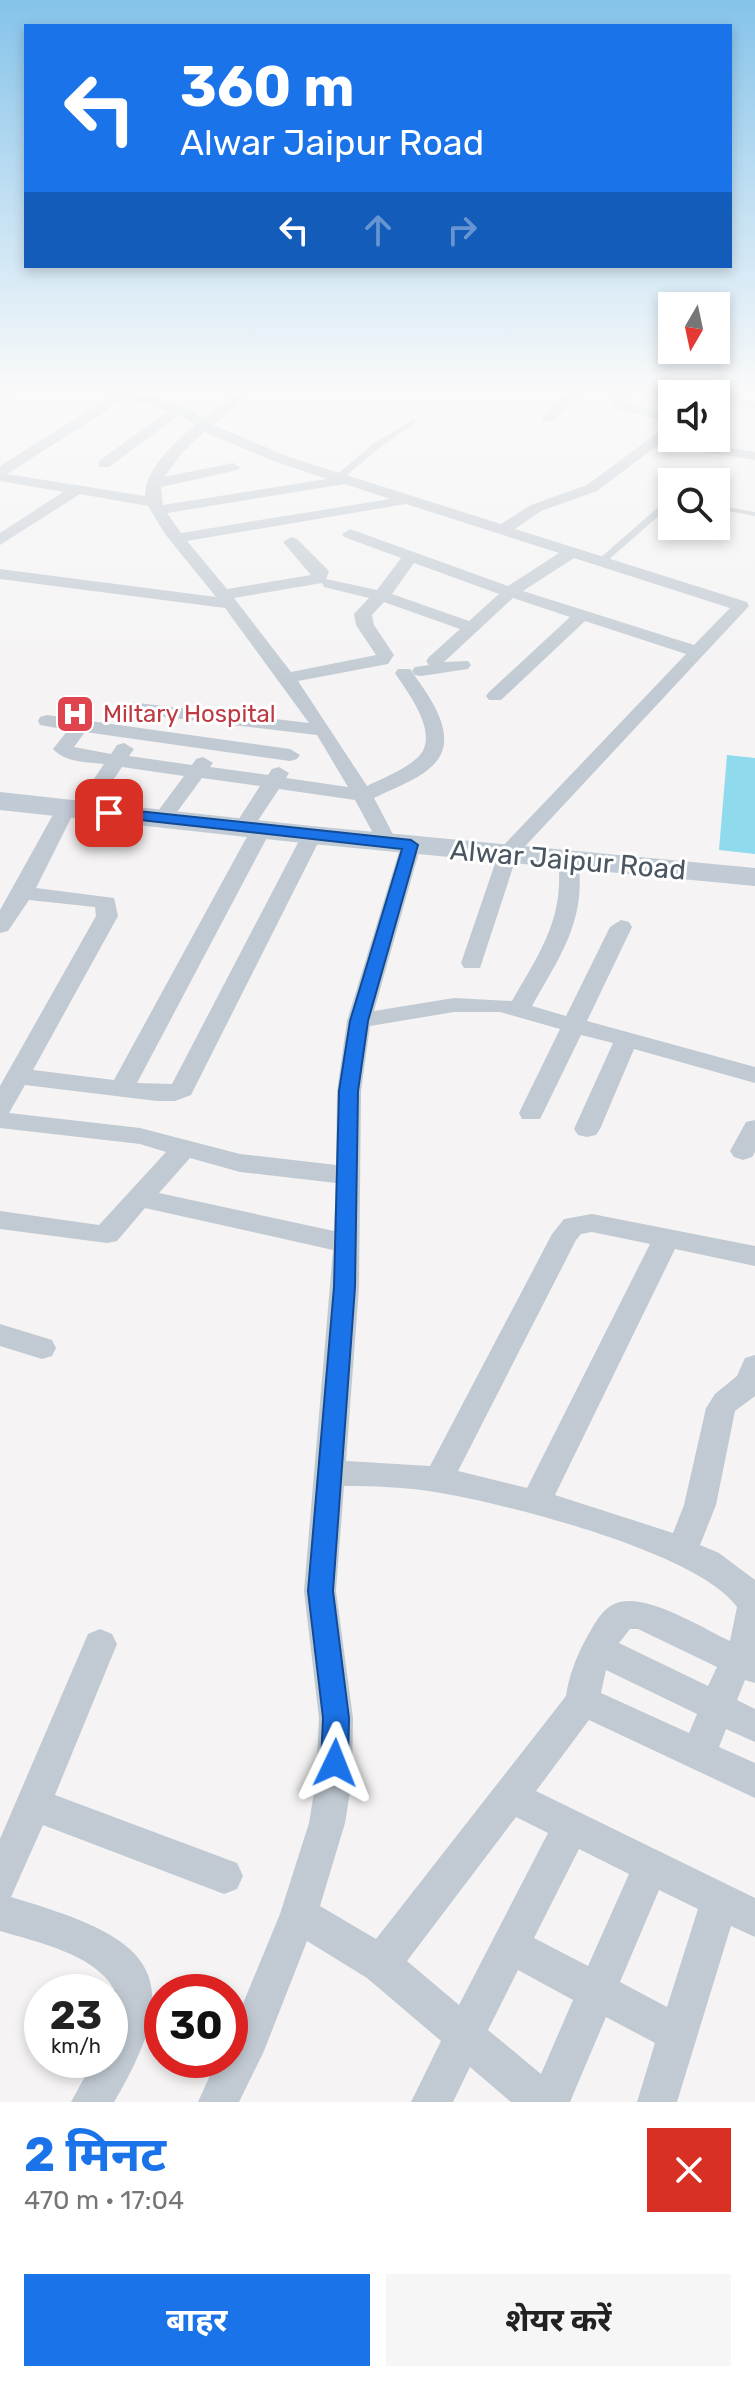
<!DOCTYPE html>
<html lang="hi">
<head>
<meta charset="utf-8">
<style>
  :root { --surface:#fff; --page:#f6f6f6; --text:#222; --muted:#767676; --accent:#1a73e8 }
  body { margin:0; font-family:Rubik,"Noto Sans Devanagari",sans-serif; background:var(--page); color:var(--text); height:100vh; display:flex; flex-direction:column; font-size:30px; white-space:nowrap }
  * { box-sizing:border-box; margin:0 }
  p { font-size:26px; color:var(--muted) }
  .icon { flex:none; width:44px; height:44px; fill:none; stroke:currentColor; stroke-width:2; stroke-linecap:round; stroke-linejoin:round }
  .map { position:relative; height:2102px; overflow:hidden }
  .drawer { display:flex; flex-direction:column; background:var(--surface); flex:1 }
  .drawer>* { flex:none }
  .banner { position:absolute; left:24px; top:24px; width:708px; height:244px; border-radius:0px; box-shadow:0 4px 12px #0003; background:#1a73e8; color:#fff; overflow:hidden }
  .needle { width:52px; rotate:189deg }
  .fabs { position:absolute; left:658px; top:292px; display:grid; gap:16px }
  .fabs a { display:grid; place-items:center; width:72px; height:72px; border-radius:0px; background:var(--surface); box-shadow:0 4px 12px #0003; font-size:40px }
  .speed { position:absolute; left:24px; top:1974px; display:flex; gap:16px; font-size:40px; font-weight:700; text-align:center }
  .speed>* { display:grid; place-content:center; width:104px; height:104px; border-radius:50%; background:var(--surface); box-shadow:0 4px 12px #0003; line-height:1 }
  .speed small { font-size:20px; font-weight:400 }
  .speed .limit { border:12px solid #d22; background:#fff; color:#111 }
  .pin { position:absolute; display:grid; place-items:center; width:68px; height:68px; color:#fff; margin:-34px; border-radius:16px; box-shadow:0 4px 12px #0006 }
  .me { position:absolute; width:88px; margin:-44px; rotate:2deg; stroke-linejoin:round; filter:drop-shadow(0 0 6px #0008) }
  .turn { display:flex; align-items:center; gap:28px; height:168px; padding:0 24px; font-size:36px }
  .turn .icon { width:104px; height:104px; stroke-width:2.5 }
  .turn b { display:block; font-size:56px; line-height:68px }
  .lanes { display:flex; align-items:center; height:76px; padding:0 24px; background:#0003; justify-content:center; gap:40px; direction:ltr }
  .lanes .off { opacity:.35 }
  .round { display:grid; place-items:center; flex:none; width:84px; height:84px; border-radius:0px; background:var(--page) }
  .summary { display:flex; align-items:center; justify-content:space-between; height:136px; padding:0 24px }
  h1 { font-size:48px; font-weight:700; line-height:60px; color:var(--accent) }
  .button { display:flex; gap:16px; margin-top:auto; padding:16px 24px }
  .button a { flex:1; height:92px; border-radius:0px; background:var(--accent); color:#fff; font-size:32px; font-weight:700; line-height:92px; text-align:center }
  .button a+a { background:var(--page); color:var(--text) }
  .map>svg:first-child { display:block }
</style>
</head>
<body>
<div class="map">
<svg width="755" height="2102" viewBox="0 0 755 2102">
  <rect width="100%" height="100%" fill="#f5f3f3"/>
  <!-- water -->
  <path fill="#90daee" d="M727 755 755 758V854L719 850Z"/>
  <g fill="none" stroke-linecap="round" stroke-linejoin="round">
    <!-- service -->
    <path fill="#c1cad2" fill-rule="evenodd" d="M414 419 417 421 416 422 379 448 341 480H335V476L373 444Z
      M672 505V509L662 513 606 562H600V558L656 509Z
      M716 505 755 512V516L716 509Z"/>
    <!-- minor -->
    <path fill="#c1cad2" fill-rule="evenodd" d="M0 391H17L0 401Z
      M110 391C140 391 179 401 203 418L239 391H254L213 425 289 457 501 524 531 505 587 485 671 423 613 408 612 391H628L626 403 672 415V434L668 437 755 452V460L659 444 597 491 541 511 515 529 747 602 749 606 517 855 480 968H464L461 963 500 849 686 654 585 621 501 700H489L486 696 489 692 570 617 513 598 444 662 468 661 471 665 468 669 421 676 415 675 412 671 415 667 429 665 426 661 429 657 460 629 384 602 372 615 374 625 394 655 388 664 298 681 367 786C383 778 404 770 417 758 442 736 408 693 395 673L398 669H410C429 696 464 740 430 768 415 781 392 789 374 798L397 842 394 846H380L355 800 279 789 255 825 268 826 271 830 137 1083 172 1084 302 835 312 829 319 831 322 835 191 1095 175 1101H157L25 1085 9 1113 140 1128 240 1154 336 1165 337 1091 347 1021 401 845 411 839 421 845 374 1011 454 998 512 1001C540 952 565 918 558 859L568 853 578 859C587 920 560 956 532 1006L566 1016 610 927 621 920 629 922 632 927 587 1021 755 1067V1083L634 1049 600 1129 596 1135 587 1137 578 1135 574 1129 613 1043 581 1035 543 1113 540 1119H522L519 1113 560 1029 500 1012H454L370 1026 361 1091 359 1287 346 1461 430 1466 552 1234 564 1219 592 1214 755 1246V1266L675 1249 555 1495 673 1533 684 1505 706 1408 715 1394 737 1376 745 1358 755 1355V1396L735 1411 716 1505 700 1545 719 1553 755 1580V1683L745 1680 737 1700 755 1709V1742L726 1729 719 1747 755 1763V1798L589 1720 536 1791 755 1898V1937L731 1926 677 2102H637L655 2043 606 2017 570 2102H511L470 2067 453 2102H411L441 2041 367 1978 307 1941 264 2051 239 2102H198L217 2060H230V2035L280 1914 309 1823 316 1780 319 1718 304 1591 333 1250 145 1208 117 1241 107 1243 0 1229V1211L99 1225 166 1152 140 1144 0 1128V1086L96 916 95 907 29 900 8 931 0 933V910L59 804 66 802 75 807 104 764C87 762 66 763 53 749L68 730 40 725 38 721 40 717 47 715 290 749 300 755 297 759 290 761 85 732 74 747 111 754 117 745 124 743 134 749 129 756 192 765 196 759 203 757 213 763 210 767 268 775 272 769 279 767 289 773 286 778 348 787 317 735 122 712 120 708 129 702 309 723 225 608 0 579V569L216 597 165 534 148 506 80 494 0 545V533L63 492 0 481V466L114 394ZM126 398 168 411 99 461V467H109L180 415 195 425C175 443 145 468 145 496L7 474ZM204 432 279 463 327 479 163 505 161 487 238 470 240 467 233 463 164 477 182 453ZM345 484 390 499 181 533 167 513ZM406 504 559 553 508 586 350 529 342 534 344 537 401 558 377 590 326 579 329 572 327 569 297 539 291 537 283 542 311 575 227 589 187 541ZM574 558 730 608 694 645 523 591ZM414 563 499 594 469 621 392 594ZM322 583 324 587 369 598 354 614 356 625 376 655 291 672 234 598ZM122 767 184 776 152 819 162 825 169 823 202 778 260 786 233 828 236 832 249 833 114 1080 33 1070 118 916 114 898 36 888 74 812 83 816 90 814ZM190 1158 240 1172 336 1183 334 1231 159 1193ZM592 1232 650 1244 527 1488 458 1471 576 1240 581 1234ZM344 1486C375 1486 405 1487 435 1492 504 1503 698 1552 737 1607L730 1641C702 1628 643 1590 614 1604 602 1609 593 1626 587 1637 577 1655 569 1675 566 1696L376 1939 320 1906 345 1823 352 1780 353 1718 336 1591ZM630 1629H638L717 1667 708 1686 619 1643ZM606 1670 697 1714 689 1733 601 1693ZM516 1817 548 1833 459 2005 407 1961ZM579 1849 629 1874 588 1966 534 1938ZM659 1890 698 1909 667 2007 620 1982ZM518 1970 573 2000 541 2074 488 2030Z
      M568 391H583L553 421H543V415Z
      M716 395 755 401V409L716 403Z
      M755 1120V1152L752 1157 743 1160 734 1157 730 1151 746 1122Z
      M0 1324 52 1340 56 1348 52 1356 42 1359 0 1346Z
      M100 1629 112 1634 117 1644 55 1795 237 1863 243 1876 237 1889 224 1894 43 1825 11 1897C142 1936 195 1966 114 2102H71L94 2060H110L114 1989C93 1953 36 1942 0 1931V1839L88 1634Z"/>
    <!-- secondary -->
    <path fill="#c1cbd6" fill-rule="evenodd" d="M0 792 312 826 755 868V886L312 844 0 810Z"/>
  </g>
  <!-- sky -->
  <linearGradient id="sky" x2="0" y2="1"><stop stop-color="#85c3ea"/><stop offset="0.57" stop-color="#fafafa"/><stop offset="1" stop-color="#fafafa" stop-opacity="0"/></linearGradient>
  <rect width="755" height="685" fill="url(#sky)"/>
  <!-- route -->
  <path fill="#1a73e8" stroke="#114b97" stroke-width="2" d="M109 808 411 840 418 845 368 1021 358 1091 355 1287 333 1591 349 1718 348 1763 344 1771 335 1775 325 1771 321 1763 323 1718 308 1591 334 1287 339 1091 350 1021 402 849 104 816 102 813Z"/>
  <!-- icons -->
  <defs>
    <symbol id="hospital-square" viewBox="-11 -11 22 22"><rect x="-9" y="-9" width="18" height="18" rx="4" fill="#e0444e" stroke="#fff"/><path d="M-5-5h3v3.5h4V-5h3V5h-3V1.5h-4V5h-3Z" fill="#fff"/></symbol>
  </defs>
  <g fill-rule="evenodd">
    <use href="#hospital-square" x="53" y="692" width="44" height="44"/>
  </g>
  <g text-anchor="middle" dominant-baseline="central" stroke-width="6" stroke-linejoin="round" paint-order="stroke">
    <!-- far-health labels -->
    <g font-size="24" fill="#be3a42" stroke="#fff" text-anchor="start">
      <text x="103" y="714">Miltary Hospital</text>
    </g>
    <!-- street labels -->
    <g font-size="28" fill="#4a5661" stroke="#fff">
      <text transform="translate(568 860) rotate(5)">Alwar Jaipur Road</text>
    </g>
  </g>
</svg>
<div class="fabs">
<a><svg class="needle" viewBox="-14 -14 28 28"><path d="M0-13l5 13h-10z" fill="#e53935"/><path d="M0 13l5-13h-10z" fill="#767676"/></svg></a>
<a><svg class="icon" aria-label="sound" viewBox="0 0 24 24"><path d="M4 9h4l5-4v14l-5-4H4zM17 9q2 3 0 6"/></svg></a>
<a><svg class="icon" aria-label="search" viewBox="0 0 24 24"><circle cx="10" cy="10" r="6"/><path d="M15 15l6 6"/></svg></a>
</div>
<div class="speed"><div>23<small>km/h</small></div><div class="limit">30</div></div>
<div class="pin" style="left:109px;top:813px;background:#d93025"><svg class="icon" aria-label="arrive" viewBox="0 0 24 24"><path d="M6 21V4h12l-3 4 3 4H6"/></svg></div>
<svg class="me" style="left:335px;top:1763px" viewBox="-20 -20 40 40"><path d="M0-17L14 15 0 8-14 15z" fill="#1a73e8" stroke="#fff" stroke-width="4"/></svg>
<div class="banner">
<div class="turn"><svg class="icon" aria-label="left" viewBox="0 0 24 24"><path d="M17 20v-9H6M10 6l-5 5 5 5"/></svg><div><b>360 m</b>Alwar Jaipur Road</div></div>
<div class="lanes"><svg class="icon" aria-label="left" viewBox="0 0 24 24"><path d="M17 20v-9H6M10 6l-5 5 5 5"/></svg><svg class="icon off" aria-label="ahead" viewBox="0 0 24 24"><path d="M12 20V5M6 11l6-6 6 6"/></svg><svg class="icon off" aria-label="right" viewBox="0 0 24 24"><path d="M7 20v-9h11M14 6l5 5-5 5"/></svg></div>
</div>
</div>
<section class="drawer">
<div class="summary"><div><h1>2 मिनट</h1><p>470 m · 17:04</p></div><a class="round" style="background:#d93025;color:#fff"><svg class="icon" aria-label="close" viewBox="0 0 24 24"><path d="M6 6l12 12M18 6L6 18"/></svg></a></div>
<div class="button"><a>बाहर</a><a>शेयर करें</a></div>
</section>
</body>
</html>
